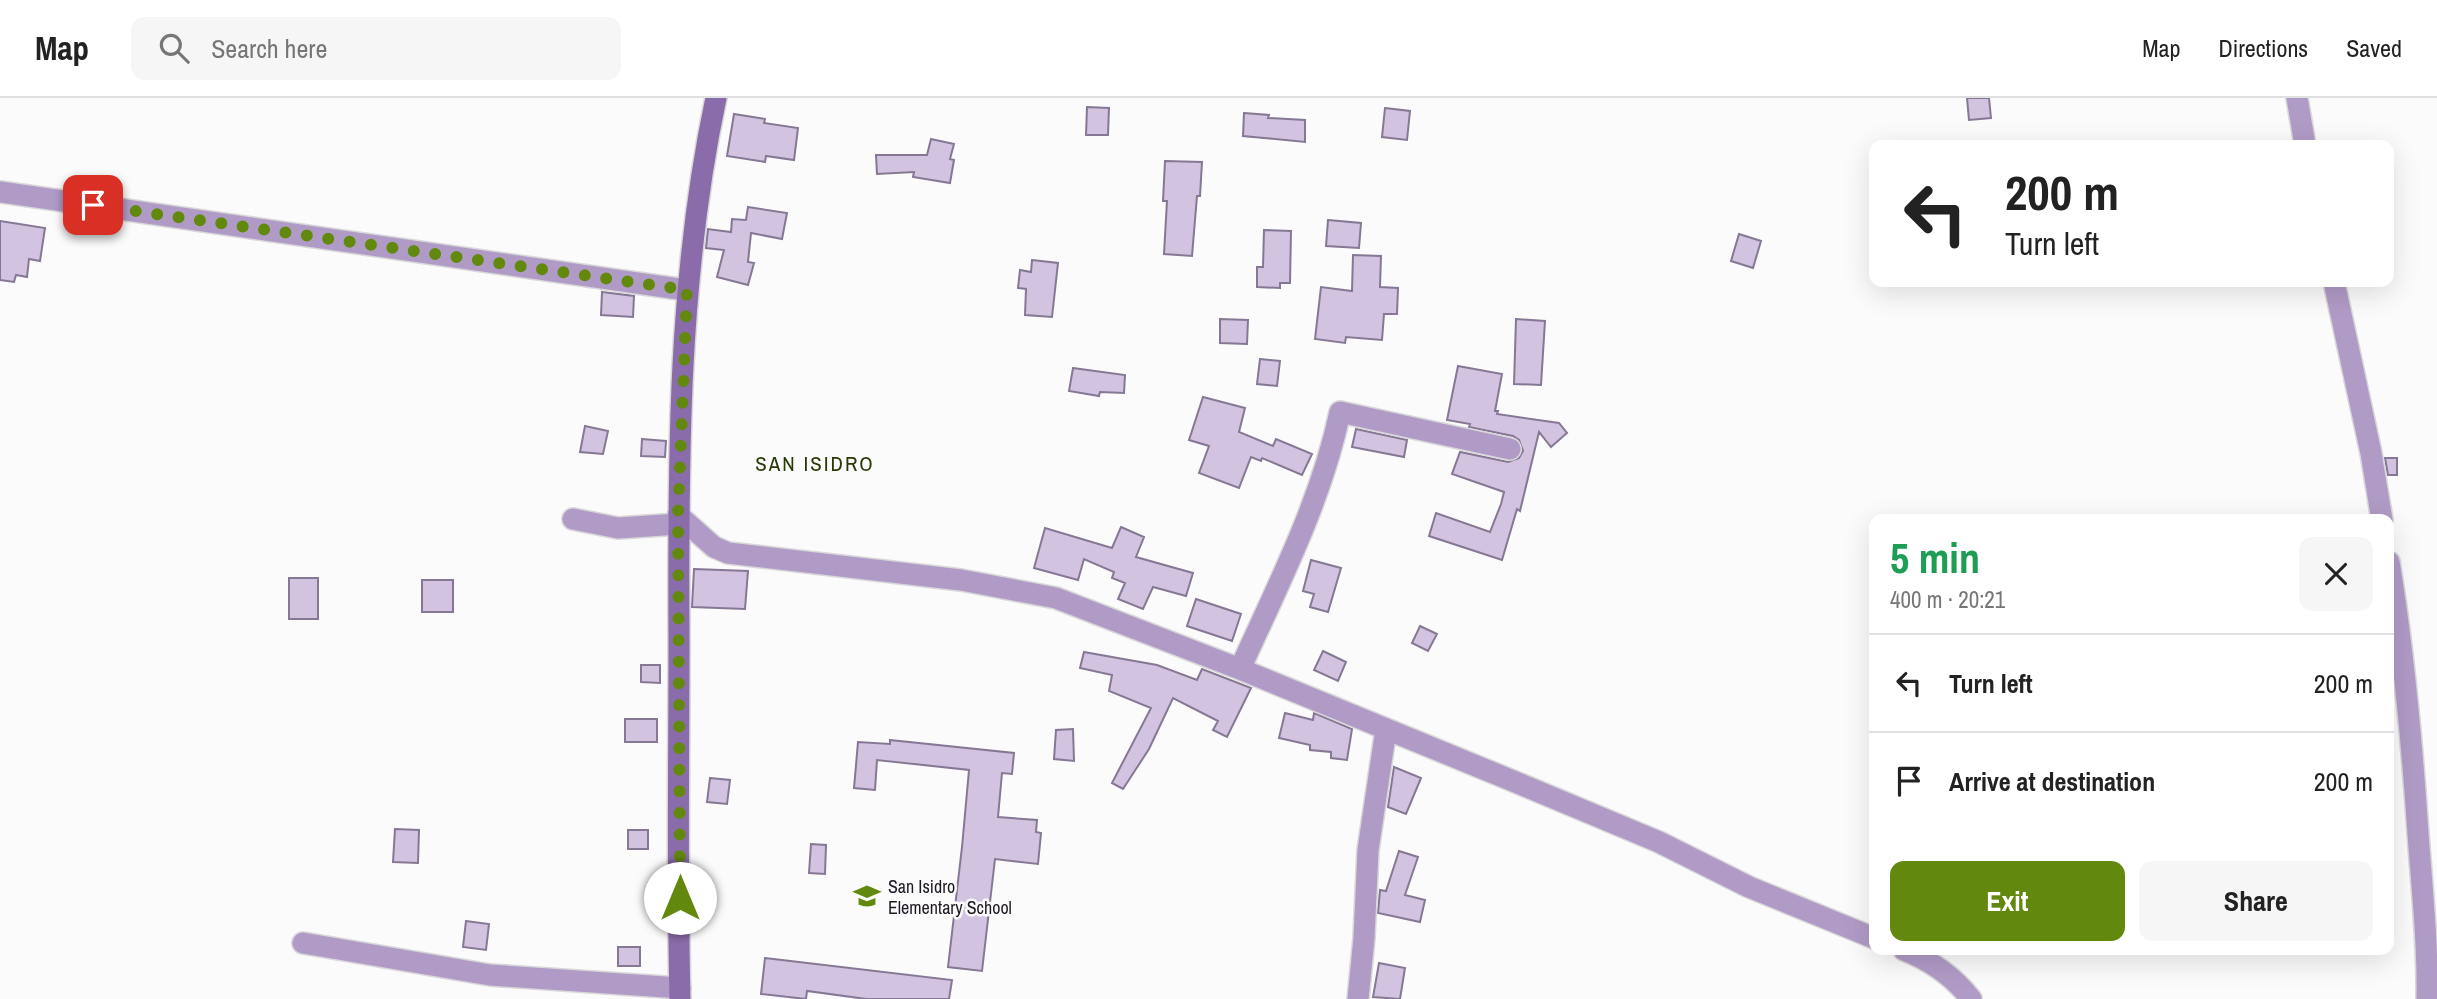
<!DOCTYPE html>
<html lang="en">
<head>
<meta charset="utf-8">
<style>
  :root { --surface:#fff; --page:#f6f6f6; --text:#222; --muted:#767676; --line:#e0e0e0; --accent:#63880e }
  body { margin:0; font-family:"Archivo Narrow",sans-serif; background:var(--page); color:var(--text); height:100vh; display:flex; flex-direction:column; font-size:26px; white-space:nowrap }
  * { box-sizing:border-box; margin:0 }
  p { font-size:23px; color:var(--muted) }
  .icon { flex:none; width:38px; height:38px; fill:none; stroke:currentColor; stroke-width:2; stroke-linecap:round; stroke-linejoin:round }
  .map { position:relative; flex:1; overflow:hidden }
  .sheet { position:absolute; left:1869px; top:416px; width:525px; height:441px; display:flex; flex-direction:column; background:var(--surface); border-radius:14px; box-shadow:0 7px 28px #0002 }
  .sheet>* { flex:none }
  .banner { position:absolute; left:1869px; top:42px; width:525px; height:147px; border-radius:14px; box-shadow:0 7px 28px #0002; background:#fff; color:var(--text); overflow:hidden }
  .pin { position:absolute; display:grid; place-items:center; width:60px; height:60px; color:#fff; margin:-30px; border-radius:14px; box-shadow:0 4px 10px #0006 }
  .me { position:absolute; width:77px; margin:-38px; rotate:0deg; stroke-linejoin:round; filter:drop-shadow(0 0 5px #0008) }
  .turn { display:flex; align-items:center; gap:24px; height:147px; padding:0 21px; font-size:32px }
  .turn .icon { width:91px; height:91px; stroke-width:2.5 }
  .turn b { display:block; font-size:49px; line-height:60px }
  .round { display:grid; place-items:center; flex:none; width:74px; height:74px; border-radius:14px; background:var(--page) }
  .overview { display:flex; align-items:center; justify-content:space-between; height:119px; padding:0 21px }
  h1 { font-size:42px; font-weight:800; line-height:52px; color:#1e9e55 }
  .button { display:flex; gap:14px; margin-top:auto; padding:14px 21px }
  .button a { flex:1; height:80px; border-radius:14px; background:var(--accent); color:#fff; font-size:28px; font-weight:800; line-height:80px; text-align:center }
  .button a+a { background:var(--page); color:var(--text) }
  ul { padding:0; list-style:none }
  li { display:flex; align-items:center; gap:21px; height:98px; padding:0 21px; border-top:2px solid var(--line) }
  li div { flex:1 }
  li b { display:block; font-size:26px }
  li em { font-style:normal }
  header { display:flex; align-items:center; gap:42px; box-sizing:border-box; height:98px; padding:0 35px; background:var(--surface); border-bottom:2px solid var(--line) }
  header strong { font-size:33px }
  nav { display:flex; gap:38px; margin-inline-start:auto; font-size:24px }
  .search { width:490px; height:63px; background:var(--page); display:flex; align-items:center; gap:18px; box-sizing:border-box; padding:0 24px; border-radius:14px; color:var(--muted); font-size:26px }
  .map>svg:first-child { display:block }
</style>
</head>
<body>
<header>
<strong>Map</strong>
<div class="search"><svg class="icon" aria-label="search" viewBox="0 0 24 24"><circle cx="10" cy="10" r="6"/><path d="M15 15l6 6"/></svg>Search here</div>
<nav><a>Map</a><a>Directions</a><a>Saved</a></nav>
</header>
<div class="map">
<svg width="2437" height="901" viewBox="0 0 2437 901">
  <rect width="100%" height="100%" fill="#fbfbfb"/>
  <!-- building -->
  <path fill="#d2c3e1" stroke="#857894" stroke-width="2" d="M1967 0H1989L1991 20 1969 22Z
    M1087 9 1109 10 1108 37H1086Z
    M1385 10 1410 13 1407 42 1382 39Z
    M1244 15 1269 17 1268 20 1305 22V44L1243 38Z
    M734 16 765 21 764 25 798 30 794 62 766 58 765 64 727 58Z
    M931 41 954 46 950 61 954 62 950 85 913 79 914 74 877 76 876 57H927Z
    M1165 63 1202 64 1200 98H1197L1192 158 1164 156 1167 103H1163Z
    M748 109 787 115 782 141 751 135 748 164 754 165 748 187 717 179 724 152 706 150 708 131 731 134 732 121 746 122Z
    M1328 122 1361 125 1359 150 1326 148Z
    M0 123 45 130 40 163 29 161 27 179 16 177 14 184 0 182Z
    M1264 132 1291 133 1290 185H1280V190L1257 189V169H1263Z
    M1739 136 1761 143 1753 170 1731 163Z
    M1353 157 1381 158 1380 189 1398 190 1397 216H1384L1382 242 1346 239 1345 245 1315 241 1321 189 1352 193Z
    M1032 162 1058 165 1052 219 1025 217 1026 191 1018 190 1020 172 1031 174Z
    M602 194 634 198 633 219 601 217Z
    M1220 221 1248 222 1247 246 1220 245Z
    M1516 221 1545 223 1541 287 1514 286Z
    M1260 261 1280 263 1277 288 1257 286Z
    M1458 268 1502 276 1495 313H1498L1497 316 1559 325 1567 335 1551 349 1539 334 1520 413 1517 411 1502 462 1429 438 1436 415 1490 434 1501 406 1504 394 1452 376 1460 354 1508 364 1519 360 1523 353 1519 342 1513 338 1469 329 1470 326 1447 322Z
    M1073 270 1125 277 1124 295 1100 294 1099 298 1069 293Z
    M1203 299 1245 310 1239 334 1273 348 1276 341 1312 356 1302 377 1262 360 1261 363 1251 359 1239 390 1199 375 1209 348 1189 342Z
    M585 328 608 333 603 356 580 354Z
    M1356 331 1407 342 1404 359 1352 349Z
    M642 341 666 343 665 359 641 358Z
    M2385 360H2397V377H2388Z
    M1121 429 1144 439 1136 459 1193 475 1186 498 1153 489 1143 511 1118 501 1125 485 1112 480 1114 474 1084 461 1078 482 1034 470 1045 430 1112 450Z
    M1311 462 1341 470 1328 514 1310 509 1314 496 1303 493Z
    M694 471 748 473 745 511 692 509Z
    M289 480H318V521H289Z
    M422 482H453V514H422Z
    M1196 501 1241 516 1232 543 1187 528Z
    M1420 528 1437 536 1428 553 1412 545Z
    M1323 553 1346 564 1338 583 1314 572Z
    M1084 554 1157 567 1197 582 1202 571 1251 590 1227 639 1213 632 1218 623 1173 600 1149 651 1123 691 1112 685 1151 610 1109 593 1112 577 1080 570Z
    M641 567H660V585L641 584Z
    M1285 615 1313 622 1314 615 1352 631 1347 662 1331 660V654L1310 652V647L1279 640Z
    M625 621H657V644H625Z
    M1073 631 1074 663 1054 661 1056 632Z
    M890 642 1014 655 1012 676 1002 675 998 719 1037 722 1036 734 1041 735 1038 766 995 761 982 873 948 869 962 749 969 672 877 662 875 692 854 690 858 644 890 646Z
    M1394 669 1421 680 1406 716 1388 709Z
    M710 680 730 682 727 706 707 704Z
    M395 731 419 732 418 765 393 764Z
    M628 732H648V751H628Z
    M811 746 826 747 825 776 809 775Z
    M1399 753 1418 759 1405 797 1425 802 1420 824 1378 815 1380 792 1386 793Z
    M466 823 489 826 486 852 463 849Z
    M618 849H640V868H618Z
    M765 860 952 882 949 901H866L807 893 806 901 761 896Z
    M1379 865 1405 870 1400 901 1373 899Z"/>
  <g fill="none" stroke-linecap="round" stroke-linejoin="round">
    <defs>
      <path id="street" d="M2297 0 2305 47
        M0 94 686 192
        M2334 184 2371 355 2382 422
        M678 417 714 449 728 455 961 482 1056 500 1240 571 1513 683 1659 744 1749 789 1874 840
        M573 421 618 430 679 426
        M2389 464C2404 554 2412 645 2418 735 2422 791 2428 846 2427 901
        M1240 571C1278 487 1321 404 1340 314L1510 351
        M303 845 490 877 680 890
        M1904 852C1932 863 1953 878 1971 901
        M1358 901 1364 840 1368 752 1386 631"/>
      <path id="secondary" d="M680 901C677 781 679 661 679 542 678 360 678 178 716 0"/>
    </defs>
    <!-- street casing -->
    <use href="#street" stroke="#d8d7d9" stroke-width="24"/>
    <!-- secondary casing -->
    <use href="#secondary" stroke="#d8d7d9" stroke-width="24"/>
    <!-- street -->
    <use href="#street" stroke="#b09bc6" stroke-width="21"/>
    <!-- secondary -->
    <use href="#secondary" stroke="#8b6caa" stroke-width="21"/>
  </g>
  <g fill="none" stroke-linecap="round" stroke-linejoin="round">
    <!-- route -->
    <path stroke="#63880e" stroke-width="12" stroke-dasharray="0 21.6" d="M93 107 687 192 678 417 680 800"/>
  </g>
  <!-- icons -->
  <defs>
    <symbol id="school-bare" viewBox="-9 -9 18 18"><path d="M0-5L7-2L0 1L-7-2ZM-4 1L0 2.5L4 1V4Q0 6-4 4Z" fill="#63880e" stroke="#fbfbfb" stroke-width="2.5" paint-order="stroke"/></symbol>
  </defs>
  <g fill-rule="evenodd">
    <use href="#school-bare" x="848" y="779" width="38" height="38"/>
  </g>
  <g text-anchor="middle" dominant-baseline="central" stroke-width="5" stroke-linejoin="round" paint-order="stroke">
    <!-- poi labels -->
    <g font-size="18" fill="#1e1924" stroke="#fbfbfb" text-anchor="start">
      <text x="888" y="788">San Isidro<tspan x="888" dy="21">Elementary School</tspan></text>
    </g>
    <!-- quarter labels -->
    <g font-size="21" letter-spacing="2" fill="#283a03" stroke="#fbfbfb">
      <text x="815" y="365">SAN ISIDRO</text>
    </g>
  </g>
</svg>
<div class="pin" style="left:93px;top:107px;background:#d93025"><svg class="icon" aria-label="arrive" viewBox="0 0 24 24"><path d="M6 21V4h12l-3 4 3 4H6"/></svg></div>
<svg class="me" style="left:680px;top:800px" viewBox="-20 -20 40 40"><circle r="19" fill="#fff"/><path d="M0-13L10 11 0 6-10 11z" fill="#63880e"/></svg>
<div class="banner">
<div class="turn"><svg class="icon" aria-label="left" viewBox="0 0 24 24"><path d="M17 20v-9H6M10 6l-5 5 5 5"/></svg><div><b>200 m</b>Turn left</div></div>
</div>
<section class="sheet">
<div class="overview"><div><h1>5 min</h1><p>400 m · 20:21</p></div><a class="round"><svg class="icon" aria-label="close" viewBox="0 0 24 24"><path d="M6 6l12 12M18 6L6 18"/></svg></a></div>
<ul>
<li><svg class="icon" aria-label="left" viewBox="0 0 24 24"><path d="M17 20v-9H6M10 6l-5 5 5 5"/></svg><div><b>Turn left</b></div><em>200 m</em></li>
<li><svg class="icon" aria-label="arrive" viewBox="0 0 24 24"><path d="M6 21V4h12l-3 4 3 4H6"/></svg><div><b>Arrive at destination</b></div><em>200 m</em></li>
</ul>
<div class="button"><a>Exit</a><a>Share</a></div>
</section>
</div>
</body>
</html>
